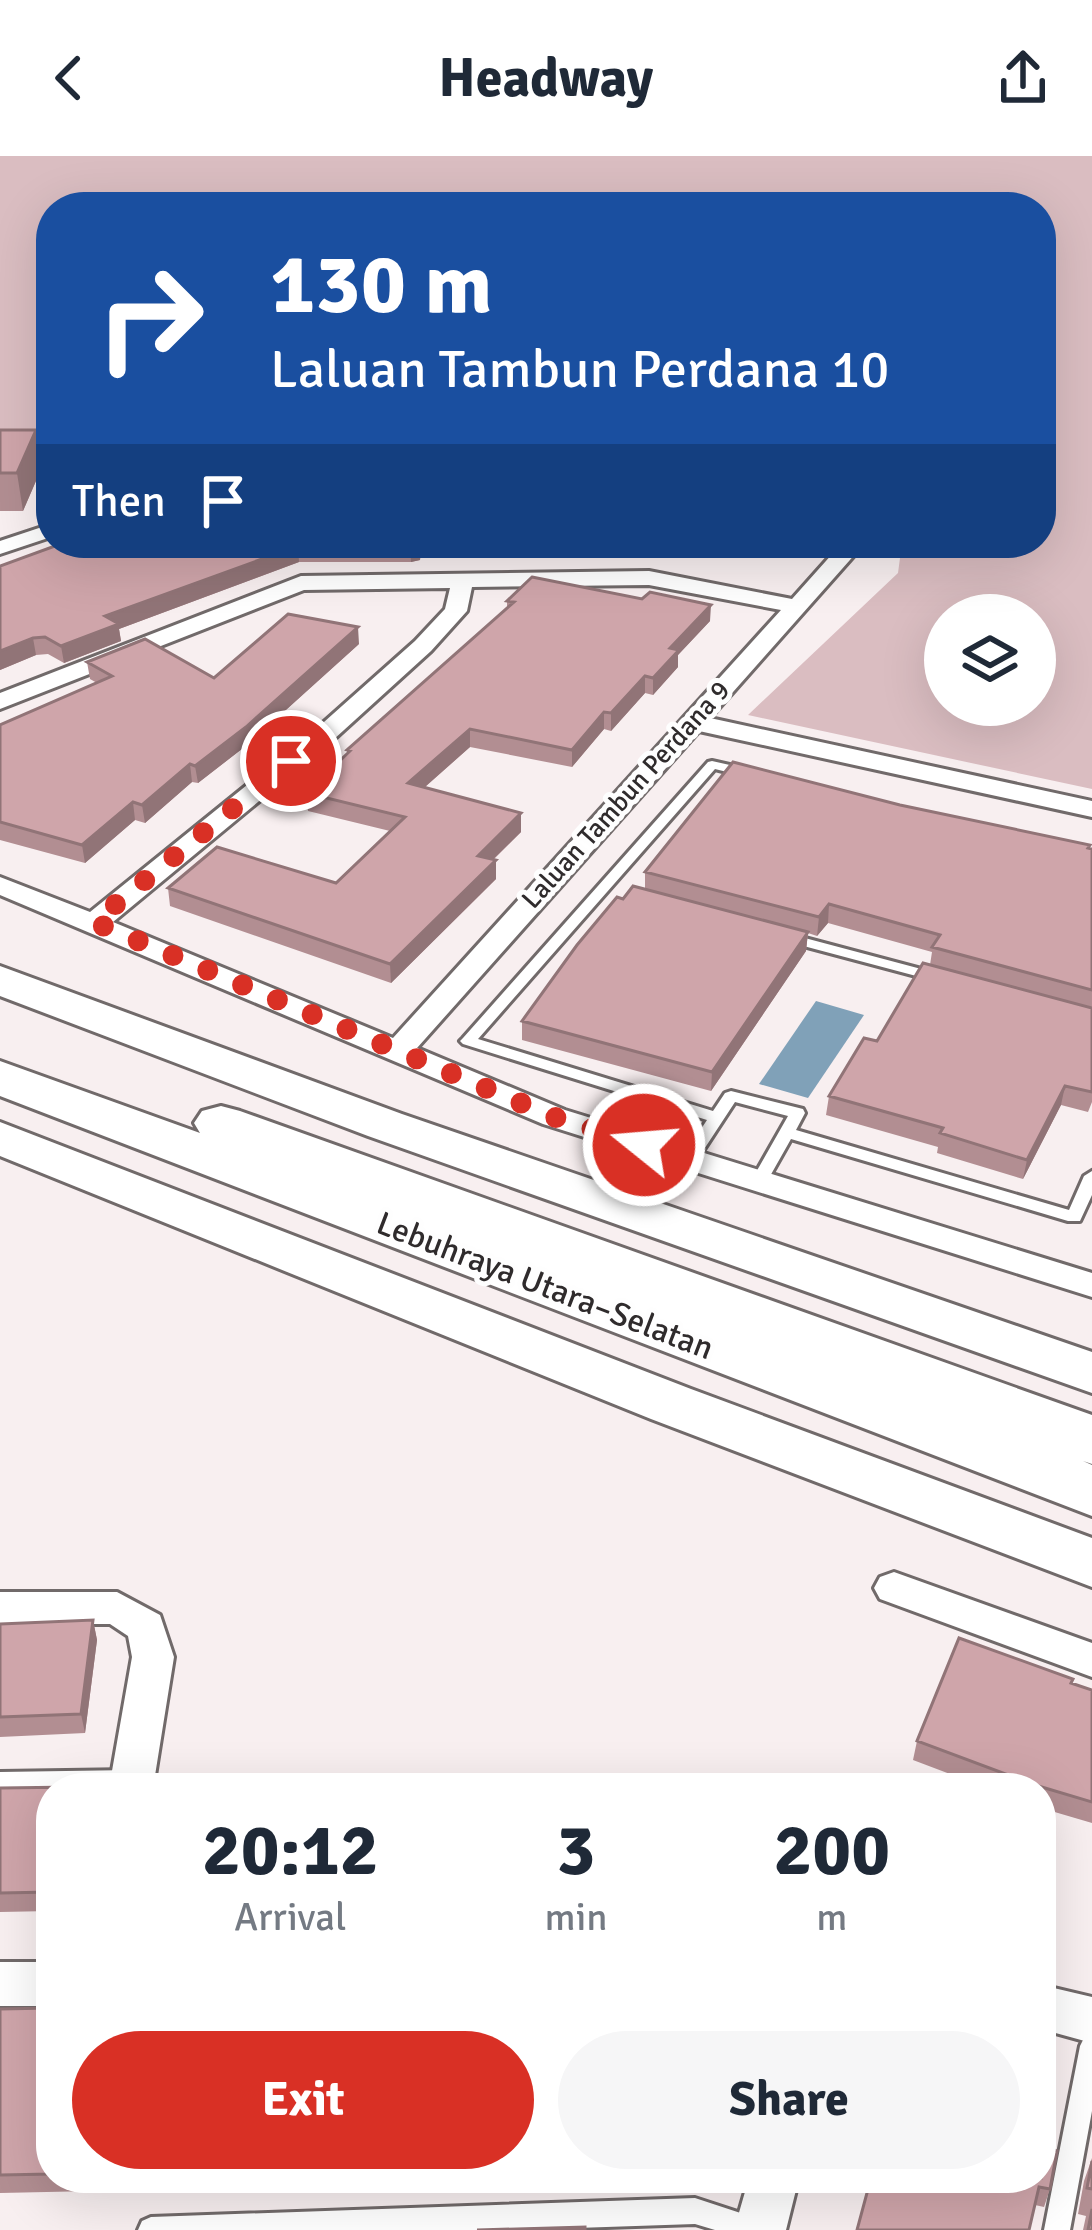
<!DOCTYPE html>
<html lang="en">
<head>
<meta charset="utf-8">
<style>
  :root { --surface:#fff; --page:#f6f6f7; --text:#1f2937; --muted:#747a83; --accent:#d93025 }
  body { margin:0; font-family:Signika,sans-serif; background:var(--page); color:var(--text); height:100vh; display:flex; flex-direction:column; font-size:45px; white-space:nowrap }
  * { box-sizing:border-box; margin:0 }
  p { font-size:39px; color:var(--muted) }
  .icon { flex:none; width:66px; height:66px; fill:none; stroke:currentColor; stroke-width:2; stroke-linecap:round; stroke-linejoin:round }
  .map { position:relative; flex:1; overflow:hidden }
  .drawer { position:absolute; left:36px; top:1617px; width:1020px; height:420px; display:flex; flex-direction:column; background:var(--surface); border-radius:48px; box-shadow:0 12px 48px #0002 }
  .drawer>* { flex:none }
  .guide { position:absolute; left:36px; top:36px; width:1020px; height:366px; border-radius:48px; box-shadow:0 12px 48px #0002; background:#1a4fa0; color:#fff; overflow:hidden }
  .controls { position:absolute; left:924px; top:438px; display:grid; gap:24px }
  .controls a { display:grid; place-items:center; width:132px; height:132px; border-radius:50%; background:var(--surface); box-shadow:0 12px 48px #0002; font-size:60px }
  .pin { position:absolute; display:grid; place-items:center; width:102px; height:102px; color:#fff; margin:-51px; border:6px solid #fff; border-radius:50%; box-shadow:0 3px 12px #0007 }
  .me { position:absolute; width:132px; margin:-66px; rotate:287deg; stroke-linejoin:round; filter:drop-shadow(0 0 9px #0008) }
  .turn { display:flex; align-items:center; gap:42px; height:252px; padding:0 36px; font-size:54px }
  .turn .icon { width:156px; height:156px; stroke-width:2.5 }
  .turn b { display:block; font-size:84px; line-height:102px }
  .then { display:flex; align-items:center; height:114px; padding:0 36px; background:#0003; gap:24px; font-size:45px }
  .eta { display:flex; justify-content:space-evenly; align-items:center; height:204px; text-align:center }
  .eta b { font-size:72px; font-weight:700; line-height:84px }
  .cta { display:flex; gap:24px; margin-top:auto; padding:24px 36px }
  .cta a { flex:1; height:138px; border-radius:72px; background:var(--accent); color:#fff; font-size:48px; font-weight:700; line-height:138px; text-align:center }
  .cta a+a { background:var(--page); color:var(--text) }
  header { display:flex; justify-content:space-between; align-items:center; height:156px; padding:0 36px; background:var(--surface); font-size:54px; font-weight:700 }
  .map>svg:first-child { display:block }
</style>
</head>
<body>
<header><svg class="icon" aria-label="back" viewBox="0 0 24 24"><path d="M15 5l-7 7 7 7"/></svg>Headway<svg class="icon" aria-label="share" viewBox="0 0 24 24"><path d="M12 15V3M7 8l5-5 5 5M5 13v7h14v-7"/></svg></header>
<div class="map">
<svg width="1092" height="2074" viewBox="0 0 1092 2074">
  <rect width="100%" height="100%" fill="#f8eff0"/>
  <!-- green -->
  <path fill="#dabdc1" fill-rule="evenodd" d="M0 0H1092V633L748 559 898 417 902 387H1041V51H51V298L0 299ZM945 459H1035V549H945Z"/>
  <!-- water -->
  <path fill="#80a1b8" d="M816 845 864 859 808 942 759 928Z"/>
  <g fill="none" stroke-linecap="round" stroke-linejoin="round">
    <defs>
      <path id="service" d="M712 605 752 614 753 617 747 621 715 613 478 883 713 955 725 937 731 935 803 953 805 957 796 974 1069 1054 1084 1020 1092 1015V1039L1080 1065H1068L791 983 765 1029H753L751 1025 788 960 735 946 695 1007 689 1008 681 1003 707 964 463 888 460 885 463 882 708 606Z
        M786 777 940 818 942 821 935 825 781 784 779 781Z
        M132 1614 140 1616 143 1623 140 1630 133 1632 0 1634V1616Z
        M1092 1879V1955L1070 2074H1044L1080 1890 1084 1882Z
        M695 2042 765 2065 769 2074H715L695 2068 517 2074H138L142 2065 151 2061Z"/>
      <path id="minor" d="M51 368V381L0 398V385Z
        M842 387H865L710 562 1092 645V661L699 575 417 892 565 954 1092 1117V1141L543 968 0 739V721L90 756 315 574 415 485 445 453 450 432 304 434 0 553V537L301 420 649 415 792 443ZM649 429 781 454 393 882 113 766 333 584 431 495 467 455 472 431Z
        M894 1416 1092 1487V1521L880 1443 874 1432 880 1421Z
        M0 1436H117L160 1459 174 1501 153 1632H109L132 1501 128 1480 110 1468H0Z
        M0 1806H51V1850H0Z
        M1041 1829 1092 1841V1887L1041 1873Z
        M749 2022H799L786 2074H734Z"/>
      <path id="primary" d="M0 810 402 958 1092 1196V1237L368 980 0 840Z
        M0 966 691 1233 1092 1382V1431L651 1263 0 1000Z"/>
      <path id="motorway" d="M0 905 200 977 194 967 202 955 221 950 240 955 1092 1259V1308L1083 1305 1092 1309V1360L0 940Z"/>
    </defs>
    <!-- service casing -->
    <use href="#service" stroke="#716a6a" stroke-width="6"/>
    <!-- minor casing -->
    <use href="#minor" stroke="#716a6a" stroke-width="6"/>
    <!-- primary casing -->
    <use href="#primary" stroke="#716a6a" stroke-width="6"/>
    <!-- motorway casing -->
    <use href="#motorway" stroke="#716a6a" stroke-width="6"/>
    <!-- service -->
    <use href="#service" fill="#fff" fill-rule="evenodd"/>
    <!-- minor -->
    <use href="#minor" fill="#fff" fill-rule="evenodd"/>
    <!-- primary -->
    <use href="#primary" fill="#fff" fill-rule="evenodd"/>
    <!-- motorway -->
    <use href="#motorway" fill="#fff" fill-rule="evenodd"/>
  </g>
  <!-- wall -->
  <path fill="#b28e92" d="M0 274 42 311 23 355H0Z
    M63 387H784L783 397 727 393 421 397 420 404 411 406H299L119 473 121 485 64 507 48 498 36 499 0 514V410Z
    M507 445 710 465 678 499V511L653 539 645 537 611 575 604 573 572 611 470 591 425 631 521 676 493 704 496 723 391 827 170 750 168 732 336 727 390 675 308 655 306 637 347 598V594L507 453Z
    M359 488 247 589 198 627 192 626 145 667 135 664 85 707 0 684V569L97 527 90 523 87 506 214 522Z
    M900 649 1092 693V946L1088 956 1061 949 1023 1023 937 997 938 991 826 959 829 940 877 885 930 809 932 796 828 767 817 780 808 777 806 795 711 935 522 884V865L623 743 645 733V716Z
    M93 1464 97 1484 85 1577 0 1581V1468Z
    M1071 1527 1092 1534V1667L1041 1652V1632H987L913 1604 917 1585Z
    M0 1632H51V1755L0 1756Z
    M51 1852V2022H695L0 2037V1853Z
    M1092 2002V2074H1083L1086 2060 1078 2058 1084 2025Z
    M1041 2022 1050 2033 1044 2051 1035 2049Z"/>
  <!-- shaded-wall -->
  <path fill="#917477" d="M36 274 42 311 23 355 17 317Z
    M421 387 420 404 411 406 410 389Z
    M298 390 299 406 119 473 121 485 64 507 61 490 105 460Z
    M711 449 710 465 678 499V511L653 539V522L670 492Z
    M358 471 359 488 247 589 198 627 195 610Z
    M33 482 36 499 0 514V495Z
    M645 520V537L611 575V557Z
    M604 556V573L572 611V594Z
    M470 573V591L409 645 408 627Z
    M190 608 192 626 145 667 142 649Z
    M133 646 135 664 85 707 82 689Z
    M521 657V676L478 718V700Z
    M496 704V723L391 827 390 808Z
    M829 748 828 767 817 780 819 761Z
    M808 776 806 795 711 935 712 916Z
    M1065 930 1061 949 1023 1023 1027 1004Z
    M93 1464 97 1484 85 1577 81 1558Z"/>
  <!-- building -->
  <path fill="#cfa5aa" stroke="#917477" stroke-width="3" d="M0 274H36L17 317H0Z
    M63 387H420L410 389 298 390 105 460 119 468 61 490 45 481 33 482 0 495V410Z
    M532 421 642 443 650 436 711 449 670 492 679 494 653 522 645 520 611 557 604 556 572 594 470 573 408 627 521 657 478 700 496 704 390 808 168 732 217 691 336 727 405 661 306 637 350 595 347 594 514 446 507 445Z
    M288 458 358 471 246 571 195 610 190 608 142 649 133 646 82 689 0 666V569L112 520 87 506 145 483 214 522Z
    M733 606 900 649 1090 689 1088 692 1092 693V834L932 791 940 779 829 748 819 761 645 716Z
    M633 730 808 776 712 916 522 865 577 789 617 741 623 743Z
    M923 807 1092 852V936L1065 930 1027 1004 940 977 943 972 829 940 864 882 877 885Z
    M93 1464 81 1558 0 1561V1468Z
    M959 1482 1073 1523 1071 1527 1092 1534V1646L1035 1629 917 1585Z
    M75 1631 51 1632V1736L0 1737V1632Z
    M51 1852V2018L0 2019V1853Z
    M1041 1989 1057 1995 1050 2033 1039 2031 1029 2074H857L871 2022H1041Z
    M1092 2005V2033L1087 2032Z
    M1092 2053V2074H1088Z
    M585 2071V2074H477Z"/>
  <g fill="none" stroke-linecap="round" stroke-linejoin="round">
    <!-- route -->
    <path stroke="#d93025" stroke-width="21" stroke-dasharray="0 37.8" d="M291 605 94 766 554 961 644 989"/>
  </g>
  <g text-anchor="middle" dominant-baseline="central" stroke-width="10" stroke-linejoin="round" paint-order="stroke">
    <!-- far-street labels -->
    <g font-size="27" fill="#2f2b2c" stroke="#fefefe">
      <text transform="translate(626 639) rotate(-48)">Laluan Tambun Perdana 9</text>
    </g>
    <!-- street labels -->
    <g font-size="33" fill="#2f2b2c" stroke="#fefefe">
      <text transform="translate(545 1130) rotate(21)">Lebuhraya Utara–Selatan</text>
    </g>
  </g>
</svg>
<div class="controls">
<a><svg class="icon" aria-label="layers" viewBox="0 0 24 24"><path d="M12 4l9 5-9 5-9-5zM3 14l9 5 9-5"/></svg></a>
</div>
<div class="pin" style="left:291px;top:605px;background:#d93025"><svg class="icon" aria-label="arrive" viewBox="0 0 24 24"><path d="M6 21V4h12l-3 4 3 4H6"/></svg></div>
<svg class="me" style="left:644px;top:989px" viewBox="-20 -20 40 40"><circle r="17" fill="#d93025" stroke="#fff" stroke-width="3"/><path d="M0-11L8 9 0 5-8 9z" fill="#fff"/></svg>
<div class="guide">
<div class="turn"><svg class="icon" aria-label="right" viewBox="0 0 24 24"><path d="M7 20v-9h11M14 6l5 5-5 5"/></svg><div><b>130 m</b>Laluan Tambun Perdana 10</div></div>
<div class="then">Then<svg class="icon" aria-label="arrive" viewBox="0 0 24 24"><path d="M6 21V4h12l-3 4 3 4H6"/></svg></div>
</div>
<section class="drawer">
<div class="eta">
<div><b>20:12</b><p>Arrival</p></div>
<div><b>3</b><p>min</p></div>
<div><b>200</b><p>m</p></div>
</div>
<div class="cta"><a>Exit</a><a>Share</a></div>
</section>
</div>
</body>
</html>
